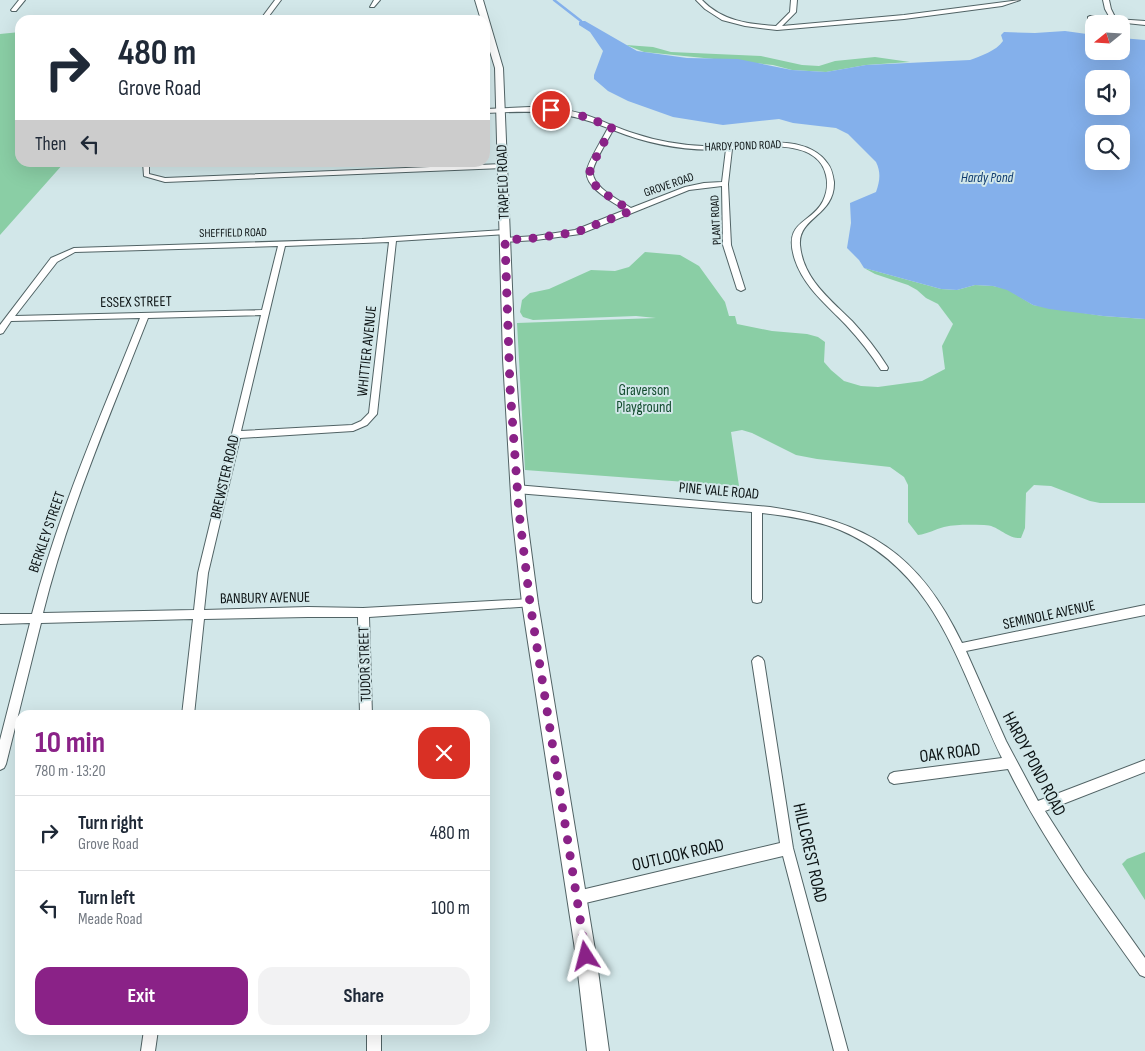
<!DOCTYPE html>
<html lang="en">
<head>
<meta charset="utf-8">
<style>
  :root { --surface:#fff; --page:#f2f2f3; --text:#1f2937; --muted:#747a83; --line:#e0e1e3; --accent:#8a2287 }
  body { margin:0; font-family:"Sofia Sans Condensed",sans-serif; background:var(--page); color:var(--text); height:100vh; display:flex; flex-direction:column; font-size:19px; white-space:nowrap }
  * { box-sizing:border-box; margin:0 }
  p { font-size:16px; color:var(--muted) }
  .icon { flex:none; width:28px; height:28px; fill:none; stroke:currentColor; stroke-width:2; stroke-linecap:round; stroke-linejoin:round }
  .map { position:relative; flex:1; overflow:hidden }
  .sheet { position:absolute; left:15px; top:710px; width:475px; height:325px; display:flex; flex-direction:column; background:var(--surface); border-radius:15px; box-shadow:0 5px 20px #0002 }
  .sheet>* { flex:none }
  .hud { position:absolute; left:15px; top:15px; width:475px; height:152px; border-radius:15px; box-shadow:0 5px 20px #0002; background:#fff; color:var(--text); overflow:hidden }
  .needle { width:32px; rotate:252deg }
  .fabs { position:absolute; left:1085px; top:15px; display:grid; gap:10px }
  .fabs a { display:grid; place-items:center; width:45px; height:45px; border-radius:10px; background:var(--surface); box-shadow:0 5px 20px #0002; font-size:25px }
  .pin { position:absolute; display:grid; place-items:center; width:42px; height:42px; color:#fff; margin:-21px; border:2px solid #fff; border-radius:50%; box-shadow:0 1px 5px #0007 }
  .me { position:absolute; width:55px; margin:-28px; rotate:351deg; stroke-linejoin:round; filter:drop-shadow(0 0 4px #0008) }
  .turn { display:flex; align-items:center; gap:18px; height:105px; padding:0 20px; font-size:22px }
  .turn .icon { width:65px; height:65px; stroke-width:2.5 }
  .turn b { display:block; font-size:35px; line-height:42px }
  .then { display:flex; align-items:center; height:48px; padding:0 20px; background:#0003; gap:10px; font-size:19px }
  .round { display:grid; place-items:center; flex:none; width:52px; height:52px; border-radius:15px; background:var(--page) }
  .overview { display:flex; align-items:center; justify-content:space-between; height:85px; padding:0 20px }
  h1 { font-size:30px; font-weight:700; line-height:38px; color:var(--accent) }
  .cta { display:flex; gap:10px; margin-top:auto; padding:10px 20px }
  .cta a { flex:1; height:58px; border-radius:15px; background:var(--accent); color:#fff; font-size:20px; font-weight:700; line-height:58px; text-align:center }
  .cta a+a { background:var(--page); color:var(--text) }
  ul { padding:0; list-style:none }
  li { display:flex; align-items:center; gap:15px; height:75px; padding:0 20px; border-top:1px solid var(--line) }
  li div { flex:1 }
  li b { display:block; font-size:19px }
  li em { font-style:normal }
  .map>svg:first-child { display:block }
</style>
</head>
<body>
<div class="map">
<svg width="1145" height="1051" viewBox="0 0 1145 1051">
  <rect width="100%" height="100%" fill="#d2e7e9"/>
  <!-- green -->
  <path fill="#8acea5" d="M20 32V162L64 163 0 235V34Z
    M626 45 653 47 671 52 761 56 802 65 819 66 835 61 875 57 910 62 866 65 826 72 792 70 773 65 644 52Z
    M645 252 680 255 699 266 725 302 729 316H735L737 324 772 331 807 334 818 337 825 342 824 362 831 370 844 381 861 386 878 387 922 381 945 369 942 346 953 324 938 304 926 298 917 290 908 285 875 274 864 268 941 289 957 290 975 285 993 286 1007 289 1033 305 1103 316 1145 319V503H1100L1090 501 1051 486 1034 485 1026 493 1025 528 1021 538C1006 539 999 525 984 525 971 525 958 524 944 527 935 529 928 534 918 535L908 522V485L904 477 890 467 817 459 796 455 752 433 742 430 731 432 739 486 525 470 517 323 656 318 636 316 533 320 523 317 520 312 522 300 530 293 549 289 591 270 615 271 629 267Z
    M1145 852V900L1122 864 1127 859Z"/>
  <!-- water -->
  <path fill="#84b0eb" fill-rule="evenodd" d="M581 21H585L637 51 687 58 738 59 792 70 826 72 866 65 970 60C981 56 996 51 1003 41L1001 35 1004 32 1035 33 1065 31 1094 35V51H1121V38L1145 40V319L1103 316 1049 309 1033 305 1007 290 993 286 975 285 957 290 941 289 864 268 859 260 847 248 851 223 850 203 876 192C880 181 881 172 876 162L848 134 836 128 793 123 779 119 723 125 673 117 628 101 608 91 594 79V75L603 51 590 32 579 25V22ZM1094 79H1121V106H1094ZM1094 134H1121V161H1094Z"/>
  <g fill="none" stroke-linecap="round" stroke-linejoin="round">
    <!-- stream -->
    <path stroke="#84b0eb" stroke-width="2.5" d="M554 0 581 21"/>
    <defs>
      <path id="street" d="M19 0H25L16 11H12L11 10Z
        M275 0H281L266 20H260Z
        M374 0H380L374 7H370Z
        M696 0H702C722 21 748 24 776 26L790 12 791 0H797L796 12 782 26 904 15 1020 0 1002 6 904 19 777 30 745 26 722 20 705 9Z
        M1103 0H1109L1111 9 1116 19 1145 21V25L1088 19V17L1090 16 1110 18 1105 9Z
        M530 107C550 108 568 109 586 115 603 121 619 129 636 134 657 141 680 145 703 146 739 148 804 128 828 164 832 169 833 176 834 182 835 216 798 217 800 245 803 279 830 299 852 321 865 335 877 350 887 366L888 368 887 370H881C871 354 859 339 846 325 827 305 804 287 795 260 782 220 811 225 823 201 827 193 828 183 826 175 818 138 760 146 732 149L728 184 731 245 745 289 741 291 737 289 723 245 722 186 689 190 580 234 536 240 502 242 501 240 505 238 536 236 575 230 625 210C613 202 583 187 587 170 589 160 603 138 608 128 561 109 534 111 485 113V109ZM613 130C648 144 688 152 726 149L722 182 704 183 685 187 631 208C619 200 590 186 593 170 595 160 608 140 613 130Z
        M143 162H149V174L165 178 503 164 506 166 503 168 165 182 144 176Z
        M504 230 508 232 507 234 396 241 377 414 367 425 353 431 240 438 208 573 204 610 308 607 363 608 530 599 534 600 535 603 534 606 369 617 372 715H360L358 617H308L204 619 194 715H182L193 619 41 623 6 764 4 768 0 770V740L30 623 0 624V614H32C58 512 101 416 140 318L11 321 3 333 0 334V325L51 258 74 248 362 239ZM389 242 369 413 361 421 352 425 241 431 285 246ZM278 246 262 310 15 316 57 262 75 252ZM261 315 198 573 194 610 43 613C68 512 110 415 148 318Z
        M516 485 770 507C867 521 919 553 962 643L1145 605V615L966 651 1006 741 1038 801 1145 760V772L1045 811 1084 872 1145 958V977L1140 975C1093 909 1044 842 1008 769L894 784 890 782 888 778 890 774 894 772 1002 758C959 670 939 572 840 530 816 520 788 516 762 513V599L761 602 757 603 753 602 752 599V512L516 493 511 489Z
        M758 656 762 658 764 661 793 848 848 1051H834L783 856 577 905 572 903 570 898 572 893 577 891 780 843 752 661 754 658Z
        M144 1030H158L155 1051H141Z
        M367 1030H381V1051H367Z"/>
      <path id="secondary" d="M475 0H483L503 68 515 359 526 512 538 603 596 956 609 1051H587L576 956 522 603 512 512 503 359 495 68 485 35V20H481Z"/>
    </defs>
    <!-- street casing -->
    <use href="#street" stroke="#516365" stroke-width="2"/>
    <!-- secondary casing -->
    <use href="#secondary" stroke="#516365" stroke-width="2"/>
    <!-- street -->
    <use href="#street" fill="#fff" fill-rule="evenodd"/>
    <!-- secondary -->
    <use href="#secondary" fill="#fff" fill-rule="evenodd"/>
  </g>
  <g fill="none" stroke-linecap="round" stroke-linejoin="round">
    <!-- route -->
    <path stroke="#8a2287" stroke-width="9" stroke-dasharray="0 16.2" d="M551 110 574 113 612 127 590 169V177L595 185 604 193 631 211 577 232 536 238 505 240 510 387 519 512 530 603 586 956"/>
  </g>
  <g text-anchor="middle" dominant-baseline="central" stroke-width="4" stroke-linejoin="round" paint-order="stroke">
    <!-- far-street labels -->
    <g font-size="12" fill="#0c1314" stroke="#d2e7e9">
      <text transform="translate(743 146) rotate(-2)">HARDY POND ROAD</text>
      <text transform="translate(669 185) rotate(-19)">GROVE ROAD</text>
      <text transform="translate(716 220) rotate(-93)">PLANT ROAD</text>
      <text transform="translate(233 233) rotate(-1)">SHEFFIELD ROAD</text>
    </g>
    <!-- far-water labels -->
    <g font-size="14" font-style="italic" fill="#0e3b6f" stroke="#d2e7e9">
      <text x="987" y="177">Hardy Pond</text>
    </g>
    <!-- street labels -->
    <g font-size="15" fill="#0c1314" stroke="#d2e7e9">
      <text transform="translate(503 182) rotate(-92)">TRAPELO ROAD</text>
      <text transform="translate(136 302) rotate(-1)">ESSEX STREET</text>
      <text transform="translate(367 351) rotate(-84)">WHITTIER AVENUE</text>
      <text transform="translate(225 477) rotate(-77)">BREWSTER ROAD</text>
      <text transform="translate(719 491) rotate(5)">PINE VALE ROAD</text>
      <text transform="translate(47 532) rotate(-71)">BERKLEY STREET</text>
      <text transform="translate(265 598) rotate(-1)">BANBURY AVENUE</text>
      <text transform="translate(1049 615) rotate(-12)">SEMINOLE AVENUE</text>
      <text transform="translate(365 664) rotate(-92)">TUDOR STREET</text>
    </g>
    <!-- park labels -->
    <g font-size="15" fill="#134c2f" stroke="#d2e7e9">
      <text x="644" y="390">Graverson<tspan x="644" dy="17">Playground</tspan></text>
    </g>
    <!-- near-street labels -->
    <g font-size="18" fill="#0c1314" stroke="#d2e7e9">
      <text transform="translate(950 753) rotate(-7)">OAK ROAD</text>
      <text transform="translate(1034 764) rotate(62)">HARDY POND ROAD</text>
      <text transform="translate(810 853) rotate(77)">HILLCREST ROAD</text>
      <text transform="translate(678 855) rotate(-13)">OUTLOOK ROAD</text>
    </g>
  </g>
</svg>
<div class="fabs">
<a><svg class="needle" viewBox="-14 -14 28 28"><path d="M0-13l5 13h-10z" fill="#e53935"/><path d="M0 13l5-13h-10z" fill="#747a83"/></svg></a>
<a><svg class="icon" aria-label="sound" viewBox="0 0 24 24"><path d="M4 9h4l5-4v14l-5-4H4zM17 9q2 3 0 6"/></svg></a>
<a><svg class="icon" aria-label="search" viewBox="0 0 24 24"><circle cx="10" cy="10" r="6"/><path d="M15 15l6 6"/></svg></a>
</div>
<div class="pin" style="left:551px;top:110px;background:#d93025"><svg class="icon" aria-label="arrive" viewBox="0 0 24 24"><path d="M6 21V4h12l-3 4 3 4H6"/></svg></div>
<svg class="me" style="left:586px;top:956px" viewBox="-20 -20 40 40"><path d="M0-17L14 15 0 8-14 15z" fill="#8a2287" stroke="#fff" stroke-width="4"/></svg>
<div class="hud">
<div class="turn"><svg class="icon" aria-label="right" viewBox="0 0 24 24"><path d="M7 20v-9h11M14 6l5 5-5 5"/></svg><div><b>480 m</b>Grove Road</div></div>
<div class="then">Then<svg class="icon" aria-label="left" viewBox="0 0 24 24"><path d="M17 20v-9H6M10 6l-5 5 5 5"/></svg></div>
</div>
<section class="sheet">
<div class="overview"><div><h1>10 min</h1><p>780 m · 13:20</p></div><a class="round" style="background:#d93025;color:#fff"><svg class="icon" aria-label="close" viewBox="0 0 24 24"><path d="M6 6l12 12M18 6L6 18"/></svg></a></div>
<ul>
<li><svg class="icon" aria-label="right" viewBox="0 0 24 24"><path d="M7 20v-9h11M14 6l5 5-5 5"/></svg><div><b>Turn right</b><p>Grove Road</p></div><em>480 m</em></li>
<li><svg class="icon" aria-label="left" viewBox="0 0 24 24"><path d="M17 20v-9H6M10 6l-5 5 5 5"/></svg><div><b>Turn left</b><p>Meade Road</p></div><em>100 m</em></li>
</ul>
<div class="cta"><a>Exit</a><a>Share</a></div>
</section>
</div>
</body>
</html>
